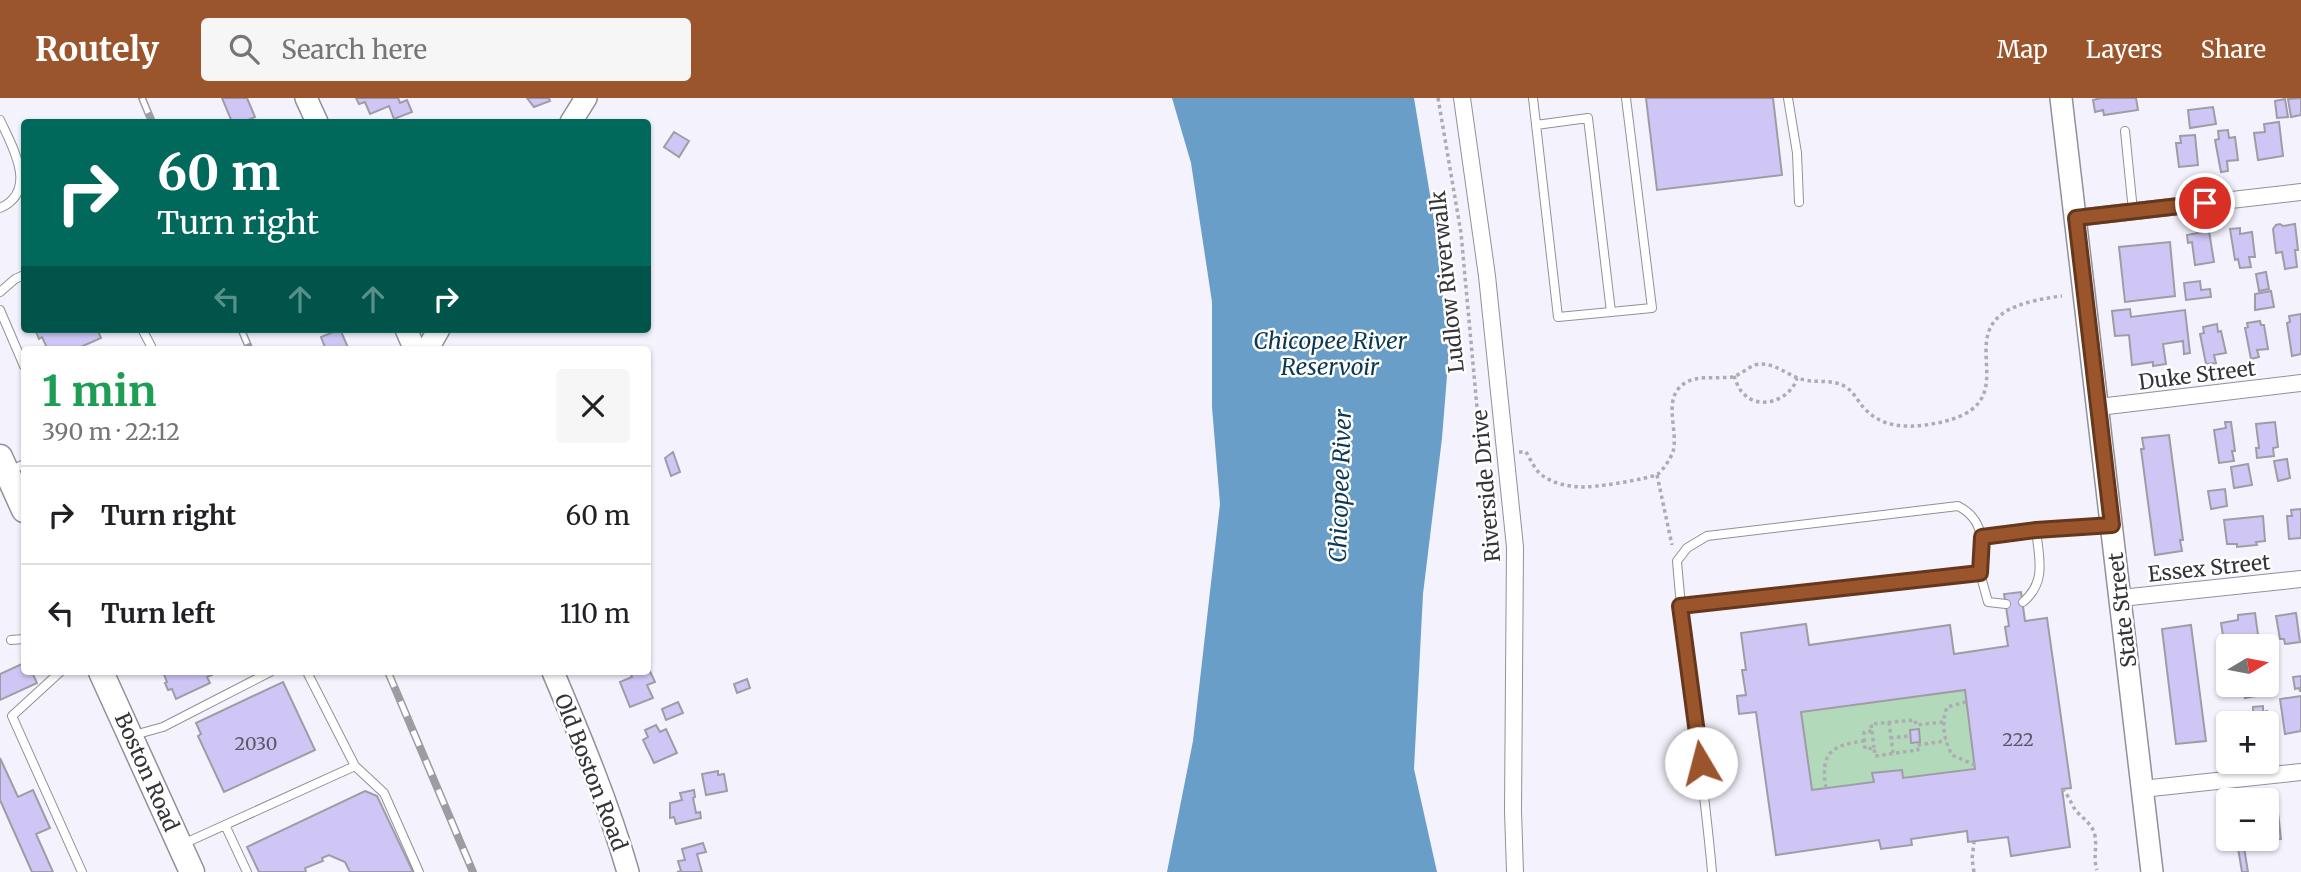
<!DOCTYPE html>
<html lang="en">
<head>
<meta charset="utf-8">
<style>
  :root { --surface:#fff; --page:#f6f6f6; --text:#202124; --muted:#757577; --line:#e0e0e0; --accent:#9b552c }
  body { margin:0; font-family:Merriweather,serif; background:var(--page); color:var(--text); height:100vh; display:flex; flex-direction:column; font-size:26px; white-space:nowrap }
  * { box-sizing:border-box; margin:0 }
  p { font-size:23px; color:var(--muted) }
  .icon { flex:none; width:38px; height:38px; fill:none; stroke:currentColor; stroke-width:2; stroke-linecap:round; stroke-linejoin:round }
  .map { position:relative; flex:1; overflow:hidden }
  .drawer { position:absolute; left:21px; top:248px; width:630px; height:329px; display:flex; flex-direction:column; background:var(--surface); border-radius:7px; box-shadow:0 2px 5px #0004 }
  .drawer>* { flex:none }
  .guide { position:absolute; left:21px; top:21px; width:630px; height:214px; border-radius:7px; box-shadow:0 2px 5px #0004; background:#00695c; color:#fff; overflow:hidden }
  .needle { width:46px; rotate:80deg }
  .controls { position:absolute; left:2216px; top:536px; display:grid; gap:14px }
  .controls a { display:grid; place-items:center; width:63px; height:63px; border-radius:7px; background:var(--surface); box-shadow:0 2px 5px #0004; font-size:35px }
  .pin { position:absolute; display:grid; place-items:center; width:60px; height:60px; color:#fff; margin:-30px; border:4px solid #fff; border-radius:50%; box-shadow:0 2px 7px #0007 }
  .me { position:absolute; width:77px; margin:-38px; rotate:352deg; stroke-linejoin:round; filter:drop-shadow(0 0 5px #0008) }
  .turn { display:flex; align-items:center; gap:24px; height:147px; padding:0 21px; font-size:32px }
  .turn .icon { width:91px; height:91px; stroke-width:2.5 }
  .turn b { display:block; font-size:49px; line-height:60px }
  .lanes { display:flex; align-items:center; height:66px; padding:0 21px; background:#0003; justify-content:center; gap:35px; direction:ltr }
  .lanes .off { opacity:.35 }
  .round { display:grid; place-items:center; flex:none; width:74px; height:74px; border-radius:7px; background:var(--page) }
  .overview { display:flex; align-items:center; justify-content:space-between; height:119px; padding:0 21px }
  h1 { font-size:42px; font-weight:700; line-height:52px; color:#1e9e55 }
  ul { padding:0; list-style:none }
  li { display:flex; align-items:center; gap:21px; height:98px; padding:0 21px; border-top:2px solid var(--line) }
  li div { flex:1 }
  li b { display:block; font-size:26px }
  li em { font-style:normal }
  header { display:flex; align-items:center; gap:42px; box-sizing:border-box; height:98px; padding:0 35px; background:var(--accent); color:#fff }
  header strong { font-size:33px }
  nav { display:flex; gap:38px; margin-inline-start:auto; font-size:24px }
  .search { width:490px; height:63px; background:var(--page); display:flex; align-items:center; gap:18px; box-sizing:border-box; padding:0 24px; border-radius:7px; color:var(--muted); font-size:26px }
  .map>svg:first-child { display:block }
</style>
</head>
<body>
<header>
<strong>Routely</strong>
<div class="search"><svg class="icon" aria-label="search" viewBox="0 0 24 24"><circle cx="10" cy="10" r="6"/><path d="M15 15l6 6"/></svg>Search here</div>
<nav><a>Map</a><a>Layers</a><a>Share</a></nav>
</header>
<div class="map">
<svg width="2301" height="774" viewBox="0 0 2301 774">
  <rect width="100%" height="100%" fill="#f4f2fc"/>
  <!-- green -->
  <path fill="#b2d9ba" d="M1965 592 1975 671 1903 680 1902 672 1873 675 1874 684 1812 692 1801 614Z"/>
  <!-- water -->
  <path fill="#689ec7" d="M1172 0H1414L1435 127 1449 253 1442 340 1423 496 1414 671 1437 774H1167L1193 643 1220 406 1212 309V204L1191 65Z"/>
  <!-- building -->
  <path fill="#cfc6f5" stroke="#9e9da5" stroke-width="2" fill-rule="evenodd" d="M222 0H247L255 19 243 24H232Z
    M356 0H398L400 5 407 2 412 14 394 21 389 8 370 16 365 4 359 6Z
    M527 0H549L550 3 534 9Z
    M1646 0H1773L1782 77 1657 92Z
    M2101 0H2136L2138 12 2104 17 2103 12 2095 14 2093 2Z
    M2301 0V17L2291 19 2288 1Z
    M2285 1 2288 19 2277 20 2275 3Z
    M2213 9 2216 26 2190 30 2188 12Z
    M2279 24 2283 58 2258 62 2254 35 2265 34 2264 26Z
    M2228 32 2229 40 2235 39 2238 62 2227 63 2228 73 2221 74 2215 42 2219 41 2218 33Z
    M674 34 689 43 679 59 664 49Z
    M2195 37 2198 67 2179 69 2176 45H2181L2180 38Z
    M2280 126 2283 128 2295 126 2298 152H2295L2297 169 2285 171 2282 154 2276 155 2273 131 2276 127Z
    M2240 130V136L2252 134 2255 159H2249L2251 169 2240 170 2238 161 2235 162 2230 131Z
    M2209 133 2214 164 2195 167 2192 144 2188 145 2187 137Z
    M2170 144 2175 198 2125 204 2119 149Z
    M2266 174 2269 191 2259 193 2256 176Z
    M2200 183 2201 192 2210 191 2211 199 2186 202 2184 185Z
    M2271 193 2274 209 2255 212V196Z
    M2130 211 2131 219 2185 212 2190 255 2184 256 2183 243 2163 246 2166 266 2153 268V264L2132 267 2129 237 2115 238 2112 213Z
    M2301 216V256L2292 258 2287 225 2290 224 2289 218Z
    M2260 223 2261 227H2264L2268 251 2257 252 2259 259 2251 261 2245 230 2248 229 2247 225Z
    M2217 226 2218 234 2221 233 2226 255 2214 257 2216 265 2206 266 2200 236 2204 235 2203 229Z
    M35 231H100L98 233 101 240 74 252H48L42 239 39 241Z
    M340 231 349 252H326L321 239Z
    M2225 324H2231L2235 353H2232L2234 363 2219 365 2214 332 2226 330Z
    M2275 324 2278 349 2273 350 2274 358 2257 360 2256 350H2259L2256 326Z
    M2169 337 2183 442H2180L2182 453 2155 457 2141 351H2144L2142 340Z
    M673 354 680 374 671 378 665 360Z
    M2287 361 2290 380 2278 383 2274 363Z
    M2248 366 2252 387 2234 390 2231 369Z
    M2225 391 2227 408 2211 411 2208 393Z
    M2301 411V440L2289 441 2287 418H2292L2291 412Z
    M2263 418 2265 443 2256 444 2257 447 2237 449V446H2227L2224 422Z
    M2021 494 2025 523 2047 520 2071 690 2062 691 2070 749 2011 758 2008 739 1968 744 1967 733 1911 741 1912 747 1881 751 1879 742 1776 757 1756 614 1739 616 1737 598 1746 597 1742 572H1746L1741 535 1806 526 1809 547 1950 527 1954 556 2008 548 2005 529 2009 528 2004 496ZM1965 592 1975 671 1903 680 1902 672 1872 675 1874 684 1812 692 1801 614Z
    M2255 515 2259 544 2252 545 2253 548H2228V569L2221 525 2238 522V517Z
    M2296 515 2300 544 2285 546 2284 541H2280L2276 518Z
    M2191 527 2206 643 2176 646 2162 531Z
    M2266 560H2268L2272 595 2245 600 2243 586H2266Z
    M24 565V574H32L37 585 0 602V576Z
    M648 569 655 584 647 587 653 600 630 609 620 584 632 579 630 574H648Z
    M163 574H211L212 577 207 579 210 585 176 601 172 591 168 592 165 585 167 584Z
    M2301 578V593H2300L2299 590 2295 591 2293 579Z
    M747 581 750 590 737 595 734 586Z
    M283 584 315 652 224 694 198 638 201 636 196 625Z
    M2301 598V633L2285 636 2280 601Z
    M678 604 683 615 666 622 662 611Z
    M2263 608V614L2267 613 2270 636 2266 637V625H2249L2248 615H2253V609Z
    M656 627 660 634 666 631 677 655 654 665 643 642 648 639 645 632Z
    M1919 631 1920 644 1911 645 1910 632Z
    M0 660 18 699 33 692 50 730 36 736 53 774H32L0 702Z
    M718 673V677L724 676 727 693 706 697 702 676Z
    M694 692 695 699 693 700 696 715 700 714 701 720 676 726 674 719 670 720V705L682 702 680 695Z
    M365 693 377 698 413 774H350L345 764 329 757 322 760 323 763 305 770 306 774H259L247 749Z
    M2277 706 2281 741 2266 743V708Z
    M2243 743 2248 774H2242L2237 744Z
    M703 745 706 754 697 756 702 774H677L681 773 678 763 685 762 682 751Z"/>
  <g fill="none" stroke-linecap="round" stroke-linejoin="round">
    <defs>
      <path id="lane" d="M1533 0 1558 219 1611 214 1588 20 1536 27
        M1788 0 1797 55 1799 104
        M0 22C12 48 39 93 0 110
        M2125 33 2133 113
        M0 194 15 181 24 177
        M0 212 24 268
        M1611 214 1652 210 1626 0
        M142 231 151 248 149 252
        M8 374 24 366
        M1982 439 2036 432 2111 427
        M1980 475 1988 504 2006 506
        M2023 504C2047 484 2039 460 2036 432
        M1680 508 1980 475C1983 448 1986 422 1958 408L1707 438 1687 450 1677 463C1685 567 1703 670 1712 774
        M11 542 24 541
        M60 574 12 618 82 774
        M134 637 163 629 270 574
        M355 668 384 695 419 774
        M225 727 247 774
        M183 746 355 668 307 574"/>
      <path id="street" d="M1462 0 1487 178 1515 449 1513 713 1515 774
        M2075 120 2301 94
        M2099 309 2301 285
        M2121 500 2301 481
        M2142 691 2301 674"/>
      <path id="secondary" d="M306 0 317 24
        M2061 0 2152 774
        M571 24 586 0
        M406 231 415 252
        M427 252 439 231
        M553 574C581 640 608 705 628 774"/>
      <path id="primary" d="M0 359 24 412
        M101 574 192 774"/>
    </defs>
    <!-- lane casing -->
    <use href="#lane" stroke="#929099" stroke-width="10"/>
    <!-- street casing -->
    <use href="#street" stroke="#929099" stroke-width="18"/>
    <!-- secondary casing -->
    <use href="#secondary" stroke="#929099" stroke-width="24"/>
    <!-- primary casing -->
    <use href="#primary" stroke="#929099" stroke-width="27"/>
    <!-- path -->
    <path stroke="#adabb3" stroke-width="3.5" stroke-dasharray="3.5 3.5" stroke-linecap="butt" d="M1438 0 1461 135 1481 353H1491
      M1734 278C1736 283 1738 290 1742 294 1758 314 1791 302 1797 280
      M1519 354H1526C1531 362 1536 375 1545 379 1555 386 1568 388 1580 389 1592 390 1649 381 1658 376 1664 371 1670 361 1673 354 1679 332 1661 300 1685 285 1697 277 1718 281 1732 279 1740 277 1747 270 1755 267 1774 262 1788 279 1805 282 1820 285 1833 281 1846 289 1855 295 1859 306 1867 313 1885 331 1913 330 1937 325 2025 308 1960 247 2002 216 2016 205 2045 200 2062 198
      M1657 377 1672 447
      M1966 604 1947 609C1941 625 1944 642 1952 657L1975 667
      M1889 624 1893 655
      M1943 624 1916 627 1915 622 1871 626 1872 633 1864 634 1865 651 1874 650 1875 658 1918 652 1917 647 1946 643
      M1872 633 1874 650
      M1890 640 1910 638
      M1826 690C1820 655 1831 647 1864 643
      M2062 691C2070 698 2071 708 2078 715 2085 722 2093 727 2095 738 2097 750 2093 760 2097 772
      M1974 774 1972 761 1974 744"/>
    <!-- lane -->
    <use href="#lane" stroke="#fff" stroke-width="8"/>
    <!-- street -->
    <use href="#street" stroke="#fff" stroke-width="16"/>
    <!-- secondary -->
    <use href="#secondary" stroke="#fff" stroke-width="21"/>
    <!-- primary -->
    <use href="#primary" stroke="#fff" stroke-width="24"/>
    <defs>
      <path id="rail" d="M142 0 152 24
        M241 231 250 252
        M388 574 473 774"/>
    </defs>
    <!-- rail casing -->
    <use href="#rail" stroke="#9d9ca3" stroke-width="8"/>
    <!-- rail -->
    <use href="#rail" stroke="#fff" stroke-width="5" stroke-dasharray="16" stroke-linecap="butt"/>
  </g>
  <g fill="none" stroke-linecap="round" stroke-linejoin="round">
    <defs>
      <path id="route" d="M1701 665 1680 508 1980 475 1982 439 2036 432 2112 427 2076 120 2205 105"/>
    </defs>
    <!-- route casing -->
    <use href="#route" stroke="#65371d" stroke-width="18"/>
    <!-- route -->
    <use href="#route" stroke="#9b552c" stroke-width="12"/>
  </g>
  <g text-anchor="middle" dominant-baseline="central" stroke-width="5" stroke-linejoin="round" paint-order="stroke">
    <!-- number labels -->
    <g font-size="18" fill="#5b5866">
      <text x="2018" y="641">222</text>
      <text x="256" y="645">2030</text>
    </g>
    <!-- street labels -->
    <g font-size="21" fill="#343337" stroke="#fff">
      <text transform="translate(1447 184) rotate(-96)">Ludlow Riverwalk</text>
      <text transform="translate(2197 277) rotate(-7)">Duke Street</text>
      <text transform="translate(1486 388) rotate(-95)">Riverside Drive</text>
      <text transform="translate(2209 470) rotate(-6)">Essex Street</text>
      <text transform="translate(2122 512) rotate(-97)">State Street</text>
      <text transform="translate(147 674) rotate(66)">Boston Road</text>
      <text transform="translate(591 674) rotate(69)">Old Boston Road</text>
    </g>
    <!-- water labels -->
    <g font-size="23" font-style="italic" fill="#0c3854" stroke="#fff">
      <text x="1330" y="242">Chicopee River<tspan x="1330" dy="26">Reservoir</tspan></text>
      <text transform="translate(1340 388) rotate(-88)">Chicopee River</text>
    </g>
  </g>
</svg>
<div class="controls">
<a><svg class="needle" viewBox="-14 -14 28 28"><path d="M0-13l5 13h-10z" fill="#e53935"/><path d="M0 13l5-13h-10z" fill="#757577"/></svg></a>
<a>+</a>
<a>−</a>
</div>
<div class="pin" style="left:2205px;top:105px;background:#d93025"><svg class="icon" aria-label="arrive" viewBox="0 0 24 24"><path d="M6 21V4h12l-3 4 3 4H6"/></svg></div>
<svg class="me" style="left:1701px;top:665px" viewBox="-20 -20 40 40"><circle r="19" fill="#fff"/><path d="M0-13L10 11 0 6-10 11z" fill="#9b552c"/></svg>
<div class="guide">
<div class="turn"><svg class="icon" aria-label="right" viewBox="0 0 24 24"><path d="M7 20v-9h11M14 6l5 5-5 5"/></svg><div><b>60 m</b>Turn right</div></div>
<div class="lanes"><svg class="icon off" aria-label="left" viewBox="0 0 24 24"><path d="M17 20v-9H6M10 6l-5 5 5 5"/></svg><svg class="icon off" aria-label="ahead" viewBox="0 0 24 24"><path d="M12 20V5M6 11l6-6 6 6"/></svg><svg class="icon off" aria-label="ahead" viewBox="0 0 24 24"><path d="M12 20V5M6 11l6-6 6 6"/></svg><svg class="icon" aria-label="right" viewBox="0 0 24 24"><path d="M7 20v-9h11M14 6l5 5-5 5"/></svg></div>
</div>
<section class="drawer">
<div class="overview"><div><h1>1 min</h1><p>390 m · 22:12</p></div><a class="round"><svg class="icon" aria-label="close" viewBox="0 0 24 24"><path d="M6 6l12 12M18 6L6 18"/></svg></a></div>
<ul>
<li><svg class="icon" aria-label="right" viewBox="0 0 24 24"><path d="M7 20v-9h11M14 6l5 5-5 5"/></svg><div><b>Turn right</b></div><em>60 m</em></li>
<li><svg class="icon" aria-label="left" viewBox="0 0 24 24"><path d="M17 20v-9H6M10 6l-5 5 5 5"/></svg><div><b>Turn left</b></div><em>110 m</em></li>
</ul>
</section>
</div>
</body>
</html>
